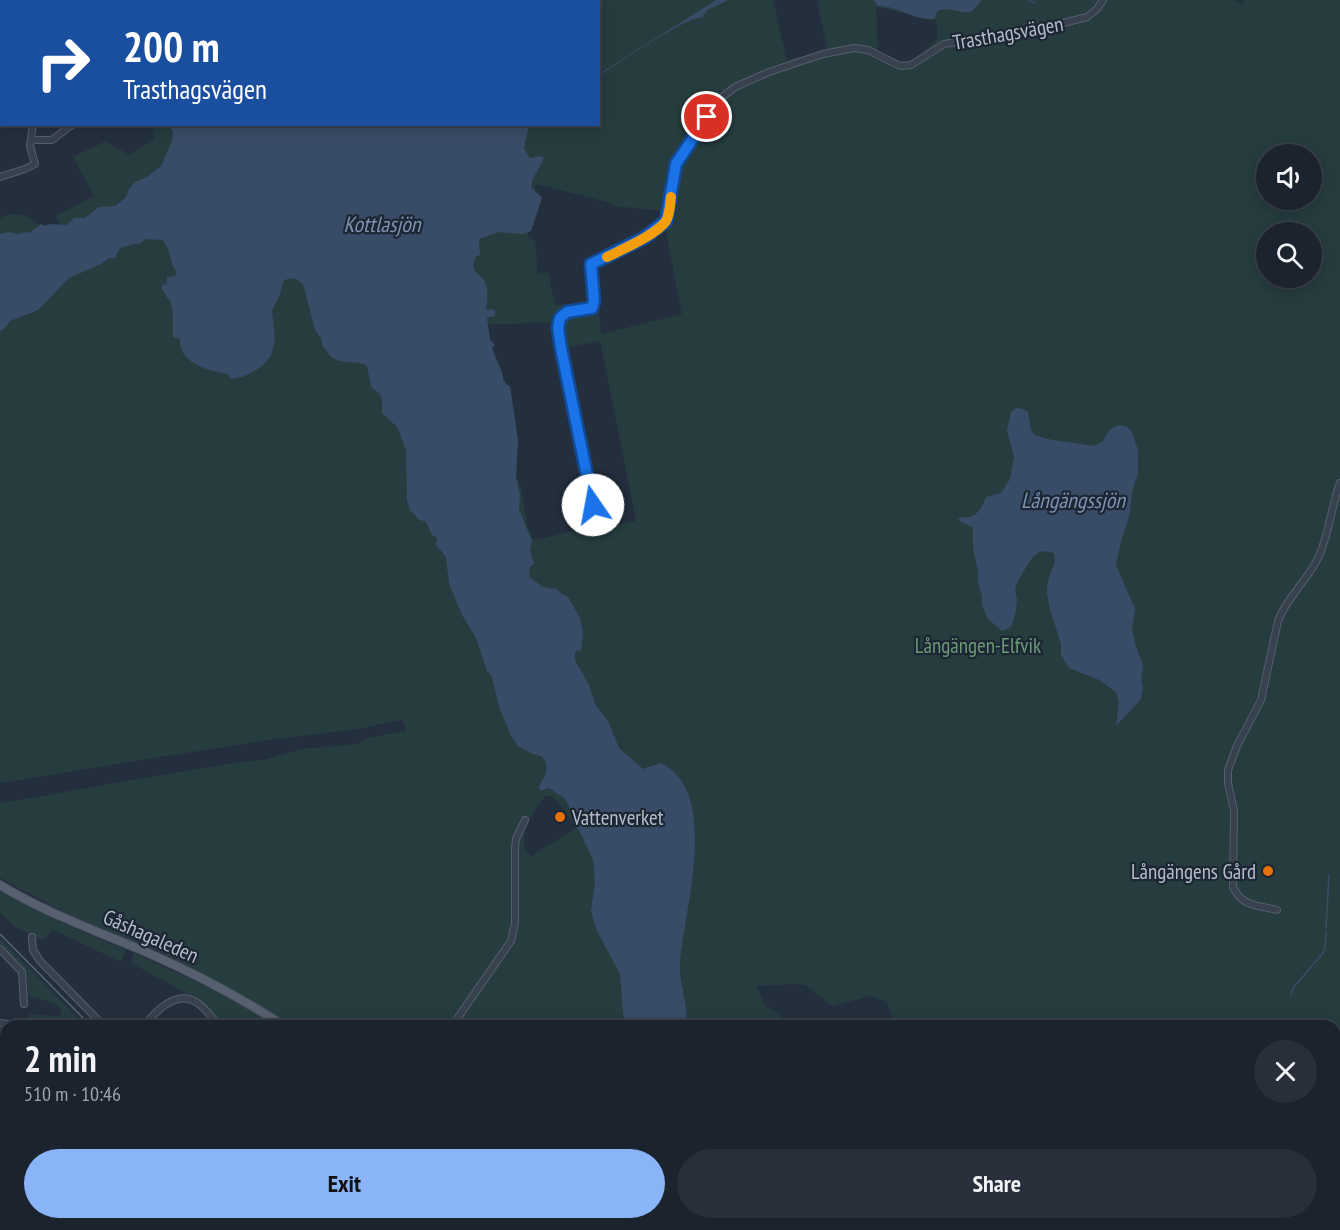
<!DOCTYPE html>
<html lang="en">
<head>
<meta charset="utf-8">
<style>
  :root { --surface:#1b232e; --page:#282f3a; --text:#f1f3f6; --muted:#a0a4aa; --line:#39404a; --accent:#8ab4f8 }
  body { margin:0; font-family:"PT Sans Narrow",sans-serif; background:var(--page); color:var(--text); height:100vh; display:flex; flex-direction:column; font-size:22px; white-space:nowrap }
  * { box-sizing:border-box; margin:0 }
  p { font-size:20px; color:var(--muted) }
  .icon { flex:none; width:33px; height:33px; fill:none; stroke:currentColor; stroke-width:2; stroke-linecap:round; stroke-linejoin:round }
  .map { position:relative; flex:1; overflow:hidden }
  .panel { position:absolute; left:0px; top:1020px; width:1341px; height:210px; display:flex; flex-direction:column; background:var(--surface); border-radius:18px 18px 0 0; box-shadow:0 3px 15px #0003,0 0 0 2px var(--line) }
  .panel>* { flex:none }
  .hud { position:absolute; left:0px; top:0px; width:600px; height:126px; box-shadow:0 3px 15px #0003,0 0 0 2px var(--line); background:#1a4fa0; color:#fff; overflow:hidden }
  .tools { position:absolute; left:1256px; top:144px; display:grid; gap:12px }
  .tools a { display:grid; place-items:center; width:66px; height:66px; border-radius:50%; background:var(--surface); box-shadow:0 3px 15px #0003,0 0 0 2px var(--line); font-size:30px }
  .pin { position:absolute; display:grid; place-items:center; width:51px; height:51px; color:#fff; margin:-26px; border:3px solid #fff; border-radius:50%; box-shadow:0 2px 6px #0007 }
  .me { position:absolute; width:66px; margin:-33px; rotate:348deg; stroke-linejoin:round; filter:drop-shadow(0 0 4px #0008) }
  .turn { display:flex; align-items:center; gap:21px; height:126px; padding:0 24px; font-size:27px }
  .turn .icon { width:78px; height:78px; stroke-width:2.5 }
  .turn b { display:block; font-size:42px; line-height:51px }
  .round { display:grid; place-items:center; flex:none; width:63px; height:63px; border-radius:32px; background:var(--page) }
  .headline { display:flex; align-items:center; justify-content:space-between; height:102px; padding:0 24px }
  h1 { font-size:36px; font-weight:700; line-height:45px }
  .primary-button { display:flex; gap:12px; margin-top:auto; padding:12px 24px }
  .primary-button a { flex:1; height:69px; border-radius:36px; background:var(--accent); color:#111; font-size:24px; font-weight:700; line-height:69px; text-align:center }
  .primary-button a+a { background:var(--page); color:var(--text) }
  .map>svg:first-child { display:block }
</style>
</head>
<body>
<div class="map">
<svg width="1340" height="1230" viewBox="0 0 1340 1230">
  <rect width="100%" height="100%" fill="#242f3e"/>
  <!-- green -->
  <path fill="#263c3f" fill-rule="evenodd" d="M299 0H773L787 60 827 49 817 0H1233L1245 6 1243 0H1340V1230H664L668 1224H1335V1026H897L886 1002 870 996 832 1006 807 986 799 984 756 986 765 1006 781 1014V1026H454L505 956 507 953 504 947 447 1026H291L229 988 164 954 70 915 0 878V803L232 763 264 760 301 749 357 744 365 738 406 731 402 720 359 729 261 741 0 783V218C14 210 28 215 39 225H60L56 216 94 196 73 157 106 141 129 155 154 139 152 125 598 124V2L298 1ZM876 7C897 10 916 18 937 21V39L911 63H898L878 52ZM1266 154H1311V200H1266ZM536 184 611 203 613 206 666 211 665 227 682 314 601 334 598 303 555 305 548 273 538 274 535 241 528 235ZM1266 232H1311V278H1266ZM552 322 558 349 600 341 636 521 599 528 594 526 536 540 532 538 527 525 521 487 516 477 518 441 510 386 507 385C501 374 496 361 492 347L495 345 490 340 488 325ZM545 796C560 795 567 817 576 828L531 856 524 849C523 824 531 815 545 796Z
    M0 891 60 922 126 950 121 962 53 930 42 940 15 927 0 913Z
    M0 938 86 1026 28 1022 29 1014 59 1016 62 1010 55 1003 28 996 26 972 0 945Z
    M133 953C183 975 231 997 277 1026H224L199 1000 131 963Z
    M64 1224H119L116 1230H62Z
    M505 1224H637V1230H509Z"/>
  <!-- water -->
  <path fill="#394c67" d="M716 0H728L706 11 702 18C690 14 615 65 599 76V74Z
    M873 0H982L971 12C960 14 948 6 937 11L935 18C918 23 897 5 878 6Z
    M511 125H529L524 148 530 158 541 156 544 158 532 181 531 188 542 197 541 201 531 231 523 234 499 232 479 239 480 255 476 256 473 266C475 273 477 273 482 278 490 285 487 300 486 309L495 310V316L487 318 490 340 495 345 492 347C494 357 504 371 503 380L507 385 510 386 518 440 516 477 520 495 519 509 532 541 530 550 533 561 535 563 530 567 529 577 543 587 557 589 562 594 568 597 580 618 583 631 581 651 577 650 575 653V660L589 685 595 704 608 721 619 748 643 769 661 763C721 792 684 910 680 962 679 984 688 1004 687 1026H624L620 974 597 931 591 911 595 882 593 860 580 832 574 824 570 808 565 799 549 788 541 791 539 788C543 776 553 767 541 756 536 756 523 749 518 746L511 736 499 707 492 677 487 671 476 638 462 615 449 583 446 557 436 545 437 538 432 535 426 522 418 519 410 510 407 500 406 450 397 427 382 413V400L380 394 371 387 367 366C357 359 343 365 333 358 328 355 327 350 323 347L321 338 315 330 303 284 294 278 284 280 279 297 272 310 275 339 271 356 262 366 253 372 242 377 231 379 228 374C209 371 178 363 180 339L173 337V315L171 303 161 288 163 285 167 284V277L175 276 177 272C169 265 172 249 162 240L146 239 139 244H134L120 248 115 258H109L101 264 69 278 38 310 10 321 5 328 0 331V234L8 232 19 234 26 232 29 233 41 224 44 226 50 224 66 225 74 218H85L99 207 115 206 126 197 129 189 135 182 147 177 161 166 172 141 173 131 169 125Z
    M1016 408 1023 409 1028 412 1031 430 1035 435 1047 439 1094 446 1102 442 1110 429 1119 425 1125 426 1131 430 1138 450V474L1133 488 1129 517 1121 541 1116 565 1135 609 1132 629 1136 647 1143 665 1141 680 1143 687 1141 699 1116 726 1119 702 1116 692 1099 680 1069 668 1061 655V644L1050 610 1047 593V584L1055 561 1054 553C1049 552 1044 550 1040 552 1031 555 1020 578 1016 586 1014 591 1017 596 1017 600 1016 610 1015 618 1011 627L1002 631 987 618 982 605V596L978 583V571L973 548V528L958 520 961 517C976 519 981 510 986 497L1001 493 1010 479 1014 457 1007 430 1011 412Z
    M1115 1224H1157L1150 1230H1119Z"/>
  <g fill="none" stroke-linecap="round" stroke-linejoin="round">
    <!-- stream -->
    <path stroke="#394c67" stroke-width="1.5" d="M1029 0 1035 3
      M1326 928 1329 875
      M1291 995 1293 988 1323 953 1325 949 1326 931"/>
    <defs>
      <path id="minor" d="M36 2 37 0
        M99 2 102 0
        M0 75 2 72
        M31 140H52L73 124
        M0 177 25 169 35 164 30 146 33 124
        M597 526 561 349C556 315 559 311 592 308L594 301 591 264 644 238 666 221 676 164 705 119 721 98 735 87 769 72 823 54 854 48 868 50 900 66 911 65 944 44 1043 28 1087 17 1097 9 1103 0
        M1277 910C1258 905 1242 907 1233 887L1234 811 1228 783V770L1237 746 1261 700 1278 621C1287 597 1307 581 1318 558 1329 535 1331 507 1340 483
        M32 937 33 950 40 961 104 1026
        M0 949 22 972 24 1004
        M0 1023 19 1026
        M144 1026C155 1012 176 990 196 1002 205 1007 212 1018 219 1026
        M452 1026 511 941 515 923V849L516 839 525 820
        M0 1146 6 1140
        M0 1208 6 1207
        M255 1224 258 1230
        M287 1224 298 1230
        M128 1230H131"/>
      <path id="major" d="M0 885C46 913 97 931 146 952 194 973 240 997 284 1026
        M492 1224 496 1230"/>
    </defs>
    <!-- minor casing -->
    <use href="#minor" stroke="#565f6c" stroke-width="8"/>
    <!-- major casing -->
    <use href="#major" stroke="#414a57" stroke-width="10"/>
    <!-- minor -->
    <use href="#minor" stroke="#38414e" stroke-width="6"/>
    <!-- major -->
    <use href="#major" stroke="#56606e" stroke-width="8"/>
    <!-- tram -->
    <path stroke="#5a6575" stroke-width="1.5" d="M0 934 91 1026
      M277 1224 282 1230"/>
  </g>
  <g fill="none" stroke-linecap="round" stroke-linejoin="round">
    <defs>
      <path id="route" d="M593 505 561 348 558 328 560 318 567 312 592 308 594 301 591 264 644 238 666 221 676 164 707 117"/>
    </defs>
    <!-- route casing -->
    <use href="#route" stroke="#114b97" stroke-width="15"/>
    <!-- route -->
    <use href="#route" stroke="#1a73e8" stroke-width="10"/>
    <!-- slow -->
    <path stroke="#f59e0b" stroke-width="10" d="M607 257C623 249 656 235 666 221 670 215 670 204 671 197"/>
  </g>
  <!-- markers -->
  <g fill="#e8710a" stroke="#1d2633" stroke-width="2">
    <circle cx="560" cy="817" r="6"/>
    <circle cx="1268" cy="871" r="6"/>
  </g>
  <g text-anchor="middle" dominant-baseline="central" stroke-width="4.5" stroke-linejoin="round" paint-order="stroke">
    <!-- street labels -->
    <g font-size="21" fill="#b4bcc9" stroke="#1d2633">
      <text transform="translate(1008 33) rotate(-10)">Trasthagsvägen</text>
      <text transform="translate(151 936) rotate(24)">Gåshagaleden</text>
    </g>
    <!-- park labels -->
    <g font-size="21" fill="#6b9a76" stroke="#1d2633">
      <text x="978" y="645">Långängen-Elfvik</text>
    </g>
    <!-- poi labels -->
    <g font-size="21" fill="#b4bcc9" stroke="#1d2633" text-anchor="start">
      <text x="572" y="817">Vattenverket</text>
      <text x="1256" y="871" text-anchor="end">Långängens Gård</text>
    </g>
    <!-- water labels -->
    <g font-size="22" font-style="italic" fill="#7c92b1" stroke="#1d2633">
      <text x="382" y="224">Kottlasjön</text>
      <text x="1073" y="500">Långängssjön</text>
    </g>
  </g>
</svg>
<div class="tools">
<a><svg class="icon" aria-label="sound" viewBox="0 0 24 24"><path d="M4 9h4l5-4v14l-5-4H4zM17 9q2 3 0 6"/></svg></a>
<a><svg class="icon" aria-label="search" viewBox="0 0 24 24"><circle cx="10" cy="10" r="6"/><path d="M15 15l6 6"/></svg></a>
</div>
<div class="pin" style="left:707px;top:117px;background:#d93025"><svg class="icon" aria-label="arrive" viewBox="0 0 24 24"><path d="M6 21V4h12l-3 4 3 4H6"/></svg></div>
<svg class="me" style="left:593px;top:505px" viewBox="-20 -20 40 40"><circle r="19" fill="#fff"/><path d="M0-13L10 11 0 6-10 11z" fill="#1a73e8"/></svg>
<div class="hud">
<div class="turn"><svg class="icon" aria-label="right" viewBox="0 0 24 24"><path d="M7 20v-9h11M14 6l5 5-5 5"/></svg><div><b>200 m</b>Trasthagsvägen</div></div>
</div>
<section class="panel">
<div class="headline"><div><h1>2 min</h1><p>510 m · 10:46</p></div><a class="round"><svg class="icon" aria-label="close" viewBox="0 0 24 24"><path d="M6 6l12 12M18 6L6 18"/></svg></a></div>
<div class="primary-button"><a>Exit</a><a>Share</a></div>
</section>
</div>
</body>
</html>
